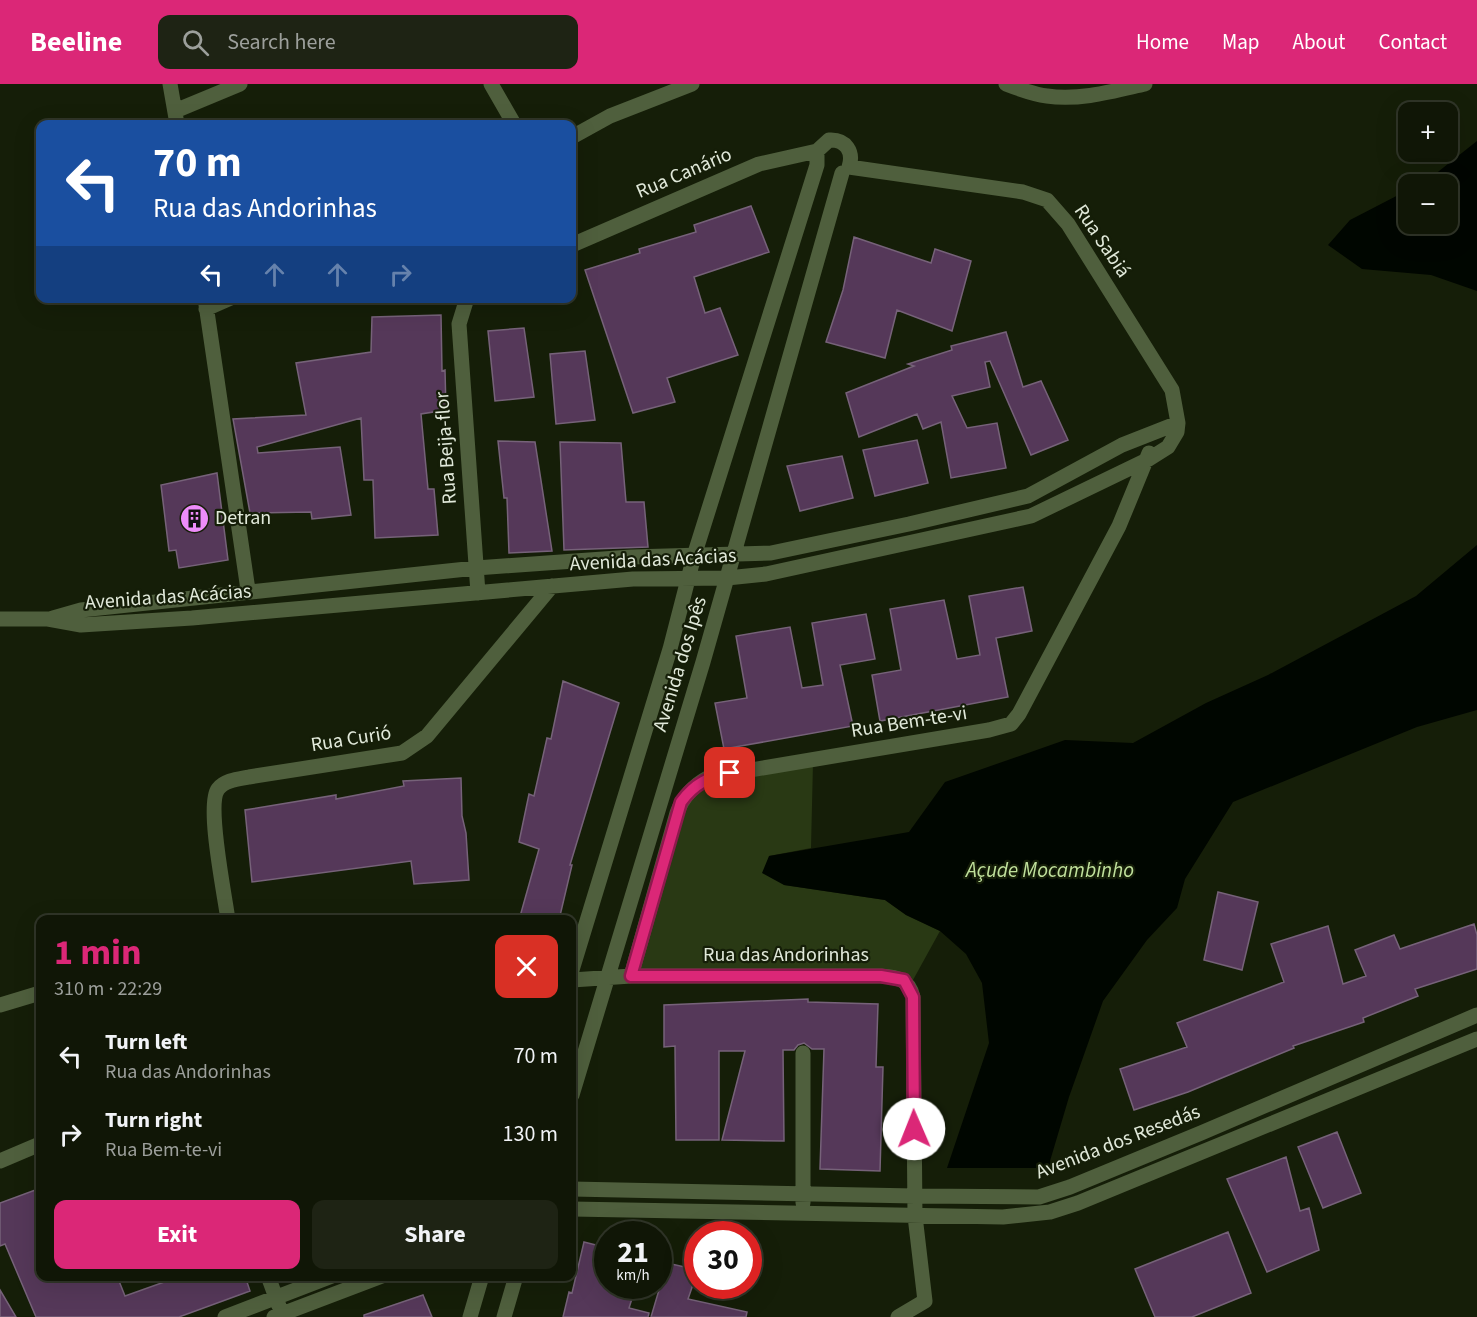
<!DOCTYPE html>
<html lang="en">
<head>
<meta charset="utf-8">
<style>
  :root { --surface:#101606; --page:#1e2314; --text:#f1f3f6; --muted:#9c9f9b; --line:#303528; --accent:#db2777 }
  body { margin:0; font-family:"Source Sans 3",sans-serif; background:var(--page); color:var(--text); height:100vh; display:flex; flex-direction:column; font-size:22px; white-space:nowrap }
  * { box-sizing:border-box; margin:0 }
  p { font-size:20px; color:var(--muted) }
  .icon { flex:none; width:33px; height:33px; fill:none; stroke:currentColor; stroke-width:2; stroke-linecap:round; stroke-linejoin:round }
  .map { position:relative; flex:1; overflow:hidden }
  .details { position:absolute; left:36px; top:831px; width:540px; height:366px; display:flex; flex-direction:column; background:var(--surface); border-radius:12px; box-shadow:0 6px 24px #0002,0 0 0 2px var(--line) }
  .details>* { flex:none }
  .guide { position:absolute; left:36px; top:36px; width:540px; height:183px; border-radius:12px; box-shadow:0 6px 24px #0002,0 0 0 2px var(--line); background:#1a4fa0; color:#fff; overflow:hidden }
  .tools { position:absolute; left:1398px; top:18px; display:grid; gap:12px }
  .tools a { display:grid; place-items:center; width:60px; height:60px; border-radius:12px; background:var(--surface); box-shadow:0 6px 24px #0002,0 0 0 2px var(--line); font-size:30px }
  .speed { position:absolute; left:594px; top:1137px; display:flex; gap:12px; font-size:30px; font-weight:700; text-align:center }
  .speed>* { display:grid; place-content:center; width:78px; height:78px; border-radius:50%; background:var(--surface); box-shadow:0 6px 24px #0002,0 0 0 2px var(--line); line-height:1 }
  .speed small { font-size:15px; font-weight:400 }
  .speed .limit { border:9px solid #d22; background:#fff; color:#111 }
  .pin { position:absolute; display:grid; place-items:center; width:51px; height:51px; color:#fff; margin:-26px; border-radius:12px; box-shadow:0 3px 9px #0006 }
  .me { position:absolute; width:66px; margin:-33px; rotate:359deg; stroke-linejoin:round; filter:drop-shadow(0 0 4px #0008) }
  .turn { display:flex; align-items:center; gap:21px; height:126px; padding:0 18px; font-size:27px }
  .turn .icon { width:78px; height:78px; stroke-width:2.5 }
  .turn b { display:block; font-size:42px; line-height:51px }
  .lanes { display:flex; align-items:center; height:57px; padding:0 18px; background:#0003; justify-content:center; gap:30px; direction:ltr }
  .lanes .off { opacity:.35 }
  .round { display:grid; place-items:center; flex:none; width:63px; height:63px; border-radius:12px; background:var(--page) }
  .head { display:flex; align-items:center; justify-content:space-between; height:102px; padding:0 18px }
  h1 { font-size:36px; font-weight:700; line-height:45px; color:var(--accent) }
  .cta { display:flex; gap:12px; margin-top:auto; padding:12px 18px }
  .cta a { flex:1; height:69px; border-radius:12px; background:var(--accent); color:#fff; font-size:24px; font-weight:700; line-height:69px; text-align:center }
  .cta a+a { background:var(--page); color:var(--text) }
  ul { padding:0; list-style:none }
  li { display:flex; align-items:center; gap:18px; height:78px; padding:0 18px }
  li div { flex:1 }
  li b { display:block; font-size:22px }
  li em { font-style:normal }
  header { display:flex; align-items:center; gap:36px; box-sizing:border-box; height:84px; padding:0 30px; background:var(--accent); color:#fff }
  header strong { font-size:28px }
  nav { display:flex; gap:33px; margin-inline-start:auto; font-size:21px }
  .search { width:420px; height:54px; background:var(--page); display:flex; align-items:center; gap:15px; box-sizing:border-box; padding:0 21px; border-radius:12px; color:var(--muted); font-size:22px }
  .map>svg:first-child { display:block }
</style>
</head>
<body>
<header>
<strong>Beeline</strong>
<div class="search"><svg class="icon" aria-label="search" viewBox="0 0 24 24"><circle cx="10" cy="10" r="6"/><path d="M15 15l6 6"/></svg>Search here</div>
<nav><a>Home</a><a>Map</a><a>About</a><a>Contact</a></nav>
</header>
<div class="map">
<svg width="1477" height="1233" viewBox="0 0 1477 1233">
  <rect width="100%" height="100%" fill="#151e08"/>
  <!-- green -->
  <path fill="#293914" d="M813 679 811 764 769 772 784 801 885 816 906 831 940 847 913 896 632 891 689 712 711 697Z"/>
  <!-- water -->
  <path fill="#000600" d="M1477 57V207L1431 191 1362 185 1328 161 1350 136 1408 106V140H1448V100H1419L1429 95Z
    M1477 461V626L1417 643 1233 718 1185 795 1177 824 1147 856 1103 917 1069 1013 1050 1077 1052 1084H947L989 959 982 899 966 870 940 847 906 831 885 816 784 801 762 789 769 772 909 748 945 698 1065 656 1133 659 1206 619 1268 591 1416 512Z"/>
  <!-- building -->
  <path fill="#553859" stroke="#766279" stroke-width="1.5" d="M751 122 769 168 694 193 705 229 720 224 738 271 667 294 675 318 633 329 585 186 640 169 639 165 696 148 694 141Z
    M854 153 931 179 935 165 971 177 952 247 897 226 885 274 826 258 843 206Z
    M441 231 442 287 445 286 446 326 421 330 428 405H434L438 451 375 454 373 396H364L361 334 257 363 258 369 340 363 351 431 312 435 311 428 250 429 233 335 306 331 296 279 371 268 372 233Z
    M524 244 534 313 495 317 488 247Z
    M1006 248 1023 303 1041 297 1068 356 1031 371 990 277 985 278 990 303 952 312 967 344 997 339 1006 384 951 394 941 338 923 345 917 330 859 353 846 309 914 282 908 280 952 266 951 262Z
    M585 267 595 336 556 340 550 270Z
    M917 356 928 399 875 412 863 366Z
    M498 357 535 358 552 467 509 469 507 414H504Z
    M560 358 621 359 626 418H644L648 463 564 466Z
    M842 372 853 414 800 427 787 382Z
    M217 389 228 476 179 484 176 466 169 467 161 401Z
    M1023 503 1032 547 996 554 1008 613 880 637 872 591 901 586 890 525 944 516 957 575 980 571 969 512Z
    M866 530 875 575 840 581 853 642 724 665 715 619 747 614 736 552 790 543 802 604 823 601 812 539Z
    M563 597 619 619 570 781H572L559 836H519L539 765 519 758 529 710 534 712 547 654 551 655Z
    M461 694 462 732 466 749 469 796 414 800 411 777 252 798 245 726 336 711V715L404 702 403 697Z
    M1218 808 1258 818 1242 886 1204 876Z
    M1474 840 1477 851V885L1415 905 1418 912 1363 934 1364 938 1293 962 1294 964 1188 1008 1134 1026 1120 985 1187 963 1177 939 1284 898 1271 860 1328 842 1343 900 1366 892 1355 866 1394 851 1400 865Z
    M808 915V918L878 920 876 983H883L880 1087 820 1085 824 965H812L804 959 798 961 794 966H783L784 1057 722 1056 745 967H719V1056H676L675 962 664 963V921Z
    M1337 1048 1361 1109 1323 1124 1298 1063Z
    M1286 1073 1300 1127 1309 1124 1319 1166 1267 1188 1227 1095Z
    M38 1105 40 1112V1192H117L125 1212 181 1192H245L250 1207 179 1233H36L5 1160 0 1162V1119Z
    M1228 1148 1251 1209 1192 1233H1155L1135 1185Z
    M584 1158 608 1164V1202H636L629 1224 649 1229 648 1233H563L569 1208 572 1209Z
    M667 1179 698 1186 688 1215 747 1228 746 1233H651Z
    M0 1206 16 1233H0Z
    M423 1211 432 1233H364V1231Z"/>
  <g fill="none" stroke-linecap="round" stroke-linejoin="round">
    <!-- minor -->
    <path stroke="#4f5f3d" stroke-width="15" d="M170 0 177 40
      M491 0 514 40
      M1006 0C1019 5 1032 10 1047 12 1079 17 1114 7 1145 0
      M175 27 240 0
      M572 53 610 32 692 0
      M817 67 829 56C846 55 854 68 849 83
      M572 161 759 80 817 67
      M205 214 248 506
      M467 214 459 240 478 509
      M206 225 231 214
      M53 534 81 526 476 484 631 473 771 469 909 440 1028 412 1122 361 1178 339
      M0 535H48L81 541 192 534 633 495 727 494 766 490 1031 432 1149 375 1168 363 1177 348 1178 339 1172 306 1068 140 1047 116 1023 108 849 83
      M228 836C225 812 206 721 218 705 225 696 239 695 249 693L402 669 427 652 552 502
      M572 886 670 565 694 472 817 81V67
      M631 892 677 729C683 712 694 701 709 693L989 646 1011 640 1019 630 1119 442 1149 369
      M572 896 631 892H881C897 893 909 895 913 913L915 1132 925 1217 898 1233
      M0 921 40 909
      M572 1011 703 578 842 89
      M0 1077 40 1060
      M572 1105 915 1112 1039 1113 1070 1103 1201 1049 1477 931
      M803 1119V969
      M572 1125 1003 1133 1050 1128 1078 1119 1477 955
      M268 1192 279 1222
      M225 1233 332 1192
      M274 1233 382 1192
      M470 1233 482 1192
      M504 1233 516 1192"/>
  </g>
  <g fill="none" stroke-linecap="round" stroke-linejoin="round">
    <defs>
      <path id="route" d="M730 689C709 693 695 699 681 718L631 892H881L904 896 913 913 914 1045"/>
    </defs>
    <!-- route casing -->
    <use href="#route" stroke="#8e194d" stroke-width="15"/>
    <!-- route -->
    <use href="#route" stroke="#db2777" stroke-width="10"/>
  </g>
  <!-- icons -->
  <defs>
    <symbol id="building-disc" viewBox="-11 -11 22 22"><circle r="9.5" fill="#ed8cf9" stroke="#151e08"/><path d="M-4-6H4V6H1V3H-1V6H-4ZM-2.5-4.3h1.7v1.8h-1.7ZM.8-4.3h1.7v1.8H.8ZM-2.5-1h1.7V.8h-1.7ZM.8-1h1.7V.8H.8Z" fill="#111"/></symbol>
  </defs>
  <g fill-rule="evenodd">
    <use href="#building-disc" x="178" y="418" width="33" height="33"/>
  </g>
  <g text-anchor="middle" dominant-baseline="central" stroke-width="4.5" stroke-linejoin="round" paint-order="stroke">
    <!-- street labels -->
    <g font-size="20" fill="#e1e9da" stroke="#151e08">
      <text transform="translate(684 89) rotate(-23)">Rua Canário</text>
      <text transform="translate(1102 157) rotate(56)">Rua Sabiá</text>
      <text transform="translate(446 364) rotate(-94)">Rua Beija-flor</text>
      <text transform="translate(653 476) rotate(-3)">Avenida das Acácias</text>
      <text transform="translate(168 513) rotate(-4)">Avenida das Acácias</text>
      <text transform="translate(680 580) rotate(-73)">Avenida dos Ipês</text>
      <text transform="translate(909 638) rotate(-9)">Rua Bem-te-vi</text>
      <text transform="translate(351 655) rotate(-9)">Rua Curió</text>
      <text x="786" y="871">Rua das Andorinhas</text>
      <text transform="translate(1118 1058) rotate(-21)">Avenida dos Resedás</text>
    </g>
    <!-- poi labels -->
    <g font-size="20" fill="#e1e9da" stroke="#151e08" text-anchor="start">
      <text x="215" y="434">Detran</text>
    </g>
    <!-- water labels -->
    <g font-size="21" font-style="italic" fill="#bfdf9b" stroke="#151e08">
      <text x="1050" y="786">Açude Mocambinho</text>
    </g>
  </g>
</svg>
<div class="tools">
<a>+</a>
<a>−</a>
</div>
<div class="speed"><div>21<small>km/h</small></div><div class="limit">30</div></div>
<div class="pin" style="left:730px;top:689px;background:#d93025"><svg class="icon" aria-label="arrive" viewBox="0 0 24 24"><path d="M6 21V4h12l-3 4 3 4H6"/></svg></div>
<svg class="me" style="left:914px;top:1045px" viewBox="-20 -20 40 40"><circle r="19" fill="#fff"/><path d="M0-13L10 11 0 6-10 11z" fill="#db2777"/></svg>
<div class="guide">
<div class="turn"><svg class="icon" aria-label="left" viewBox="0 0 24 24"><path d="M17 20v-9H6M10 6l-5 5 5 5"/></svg><div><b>70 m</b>Rua das Andorinhas</div></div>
<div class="lanes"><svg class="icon" aria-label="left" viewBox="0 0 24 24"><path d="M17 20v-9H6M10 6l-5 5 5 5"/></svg><svg class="icon off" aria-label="ahead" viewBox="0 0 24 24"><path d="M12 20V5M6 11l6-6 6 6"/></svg><svg class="icon off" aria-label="ahead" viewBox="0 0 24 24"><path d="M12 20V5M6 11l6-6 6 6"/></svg><svg class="icon off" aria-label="right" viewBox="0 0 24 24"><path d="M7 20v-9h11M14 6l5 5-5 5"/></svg></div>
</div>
<section class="details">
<div class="head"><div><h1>1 min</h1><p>310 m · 22:29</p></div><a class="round" style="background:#d93025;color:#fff"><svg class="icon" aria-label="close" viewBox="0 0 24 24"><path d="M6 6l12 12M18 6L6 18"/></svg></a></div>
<ul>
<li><svg class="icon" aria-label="left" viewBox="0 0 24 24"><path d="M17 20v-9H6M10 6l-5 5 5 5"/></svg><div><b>Turn left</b><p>Rua das Andorinhas</p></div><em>70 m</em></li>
<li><svg class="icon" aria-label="right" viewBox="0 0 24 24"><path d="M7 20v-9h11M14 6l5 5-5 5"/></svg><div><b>Turn right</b><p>Rua Bem-te-vi</p></div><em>130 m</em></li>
</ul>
<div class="cta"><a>Exit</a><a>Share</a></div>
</section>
</div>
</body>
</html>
